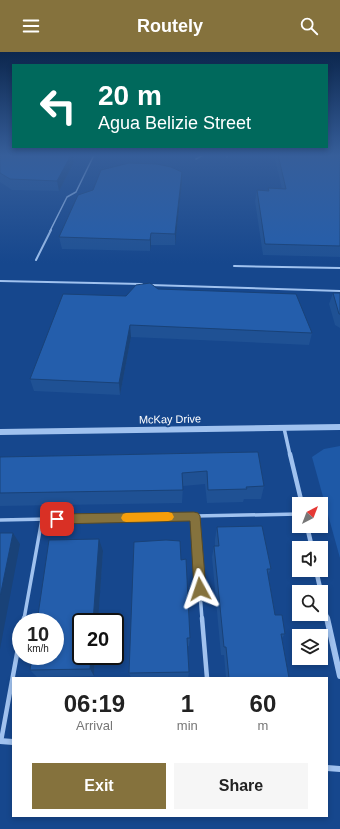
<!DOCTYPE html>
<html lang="en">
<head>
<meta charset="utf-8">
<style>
  :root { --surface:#fff; --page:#f6f6f6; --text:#222; --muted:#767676; --accent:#85723d }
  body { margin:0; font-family:Helvetica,sans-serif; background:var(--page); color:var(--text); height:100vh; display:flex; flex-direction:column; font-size:15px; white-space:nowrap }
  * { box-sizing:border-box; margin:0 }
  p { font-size:13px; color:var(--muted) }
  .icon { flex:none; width:22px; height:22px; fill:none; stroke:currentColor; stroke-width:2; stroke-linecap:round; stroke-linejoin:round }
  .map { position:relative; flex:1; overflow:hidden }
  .sheet { position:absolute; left:12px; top:625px; width:316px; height:140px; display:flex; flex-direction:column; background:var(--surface); border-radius:0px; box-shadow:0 2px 6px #0003 }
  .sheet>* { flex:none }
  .guide { position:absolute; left:12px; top:12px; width:316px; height:84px; border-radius:0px; box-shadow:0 2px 6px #0003; background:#00695c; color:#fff; overflow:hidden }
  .needle { width:26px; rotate:42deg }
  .fabs { position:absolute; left:292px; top:445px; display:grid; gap:8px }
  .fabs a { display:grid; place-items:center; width:36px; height:36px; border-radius:0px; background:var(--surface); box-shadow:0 2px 6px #0003; font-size:20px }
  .speed { position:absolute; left:12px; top:561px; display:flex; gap:8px; font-size:20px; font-weight:700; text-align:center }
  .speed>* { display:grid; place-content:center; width:52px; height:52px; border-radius:50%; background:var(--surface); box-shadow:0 2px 6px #0003; line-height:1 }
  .speed small { font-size:10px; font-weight:400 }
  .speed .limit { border:2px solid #111; border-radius:6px; background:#fff; color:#111 }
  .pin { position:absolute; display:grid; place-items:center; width:34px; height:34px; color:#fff; margin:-17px; border-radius:8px; box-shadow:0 2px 6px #0006 }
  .me { position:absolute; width:44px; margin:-22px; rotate:355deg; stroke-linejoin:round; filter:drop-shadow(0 0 3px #0008) }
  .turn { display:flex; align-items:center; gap:14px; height:84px; padding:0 20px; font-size:18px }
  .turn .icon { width:52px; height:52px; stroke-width:2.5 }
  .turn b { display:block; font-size:28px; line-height:34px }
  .eta { display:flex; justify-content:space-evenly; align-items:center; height:68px; text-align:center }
  .eta b { font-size:24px; font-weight:600; line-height:28px }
  .primary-button { display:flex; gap:8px; margin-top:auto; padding:8px 20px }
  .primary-button a { flex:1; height:46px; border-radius:0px; background:var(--accent); color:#fff; font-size:16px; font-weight:600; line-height:46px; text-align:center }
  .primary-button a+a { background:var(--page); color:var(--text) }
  header { display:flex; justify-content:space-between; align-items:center; height:52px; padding:0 20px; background:var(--accent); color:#fff; font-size:18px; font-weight:600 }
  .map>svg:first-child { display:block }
</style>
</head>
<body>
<header><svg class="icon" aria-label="menu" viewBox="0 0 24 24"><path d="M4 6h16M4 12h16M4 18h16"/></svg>Routely<svg class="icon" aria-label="search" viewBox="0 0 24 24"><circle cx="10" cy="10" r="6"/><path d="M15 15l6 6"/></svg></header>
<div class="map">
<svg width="340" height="777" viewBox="0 0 340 777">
  <rect width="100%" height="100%" fill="#16478d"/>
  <!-- green -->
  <path fill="#1e59a7" d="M340 394V506L312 405 324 397Z"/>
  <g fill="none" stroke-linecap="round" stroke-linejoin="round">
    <!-- service-far3 -->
    <path stroke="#a0c2ef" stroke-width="1.5" d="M227 103V105
      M196 107 203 103
      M50 179 67 145 76 140 94 103"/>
    <!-- service-far2 -->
    <path stroke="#a0c2ef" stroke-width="2" d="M36 208 51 178
      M234 214 340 216
      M0 229 142 232
      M150 233 340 239"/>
    <!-- service-far1 -->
    <path stroke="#a0c2ef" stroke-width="3.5" d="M194 464 202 567
      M0 468 299 462
      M24 567 42 467"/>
    <!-- service -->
    <path stroke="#a0c2ef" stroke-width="4.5" d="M202 566 207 626
      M23 570 24 566
      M1 689 21 580"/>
    <!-- minor-far2 -->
    <path stroke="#a0c2ef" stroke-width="3.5" d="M284 376 290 403"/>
    <!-- minor-far1 -->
    <path stroke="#a0c2ef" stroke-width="4.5" d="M290 402 302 452
      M307 474 312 496
      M316 518 327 567"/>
    <!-- minor -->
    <path stroke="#a0c2ef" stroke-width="6" d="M327 566 340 624
      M0 689 13 690
      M327 716 340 717"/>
    <!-- tertiary -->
    <path fill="#a0c2ef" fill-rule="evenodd" d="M340 372V378L0 383V377Z"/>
  </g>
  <!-- wall -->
  <path fill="#1f5194" d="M0 103H73L74 110 59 139 12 138 0 130Z
    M274 103H340V205L263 203 255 149 257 138 268 139V136L282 137Z
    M182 130 175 193H151L150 199 62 197 59 185Z
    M158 237 312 281 309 293 131 285 120 343 34 339 30 327 126 244Z
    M333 241H340V276L335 273 329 252Z
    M258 400 264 434 261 447H244L243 450 207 451 205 432 183 434 182 451 0 454V405Z
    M217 475 271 517 268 522 275 563 285 582 282 586 289 626H226L224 603H221L212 505 214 494H215V487Z
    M103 499 94 624 37 625 30 618Z
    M181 508 190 586 189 594H187L189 620 188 626H131L129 621Z"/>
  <!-- shaded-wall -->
  <path fill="#194278" d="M69 103H73L74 110 59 139 57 129Z
    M182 120V130L175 193V182Z
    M151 181V193L150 199V188Z
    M130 273 131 285 120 343 119 331Z
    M13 481 20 492 0 597V545Z
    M99 487 103 499 98 570H93Z
    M91 604H95L94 624 90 617Z"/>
  <!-- building -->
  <path fill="#245eac" stroke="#194278" d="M0 103H71L57 129 10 127 0 121Z
    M278 103H340V194L265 192 257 138 269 139 268 136 286 137Z
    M129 111 157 112 171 115 182 120 175 182 151 181 150 188 59 185 78 143 93 138 101 118Z
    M150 231 158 237 296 242 312 281 130 273 119 331 30 327 63 242 126 244 136 233Z
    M333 241H340V262H339Z
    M258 400 264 434 246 435 247 437 208 438 207 419 182 421 183 438 0 441V405Z
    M262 474 271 517H267L275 563H282L285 582H281L289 626H229L226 595H224L214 494H219L217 475Z
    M0 481H13L0 545Z
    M99 487 93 570H81V604H91L90 617 30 618 32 604H55V570H37L49 488Z
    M166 488 180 489 181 508 186 507 190 586H187L189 620 129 621 134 490Z"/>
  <!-- sky -->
  <linearGradient id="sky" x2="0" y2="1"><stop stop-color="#0c274e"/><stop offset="0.49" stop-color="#365e9a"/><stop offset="1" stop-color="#365e9a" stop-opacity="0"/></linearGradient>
  <rect width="340" height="211" fill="url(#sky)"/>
  <!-- route -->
  <path fill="#85723d" stroke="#564a28" d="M194 460 198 461 200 464 206 537 204 541 200 542 196 541 194 537 190 469 57 472 53 470 52 467 53 464 57 462Z"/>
  <!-- slow -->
  <path fill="#f59e0b" d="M168 460 172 461 174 465 172 468 168 469 126 470 123 469 121 466 123 462 126 461Z"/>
  <g text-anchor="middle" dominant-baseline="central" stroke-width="4" stroke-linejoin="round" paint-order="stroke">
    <!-- street labels -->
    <g font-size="11" fill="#fff" stroke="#16478d">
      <text transform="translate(170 367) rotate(-1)">McKay Drive</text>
    </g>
  </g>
</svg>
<div class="fabs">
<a><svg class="needle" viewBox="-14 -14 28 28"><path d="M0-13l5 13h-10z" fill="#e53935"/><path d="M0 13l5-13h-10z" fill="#767676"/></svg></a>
<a><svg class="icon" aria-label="sound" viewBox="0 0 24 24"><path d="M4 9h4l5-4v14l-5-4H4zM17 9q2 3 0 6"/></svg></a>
<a><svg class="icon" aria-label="search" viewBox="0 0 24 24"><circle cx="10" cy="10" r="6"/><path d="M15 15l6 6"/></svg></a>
<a><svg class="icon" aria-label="layers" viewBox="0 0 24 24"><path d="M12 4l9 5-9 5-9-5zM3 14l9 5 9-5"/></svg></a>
</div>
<div class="speed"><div>10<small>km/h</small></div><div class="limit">20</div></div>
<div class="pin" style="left:57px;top:467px;background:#d93025"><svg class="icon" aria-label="arrive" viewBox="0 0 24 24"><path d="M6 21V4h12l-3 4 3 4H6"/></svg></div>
<svg class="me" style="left:200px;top:537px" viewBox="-20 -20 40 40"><path d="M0-17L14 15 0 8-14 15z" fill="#85723d" stroke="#fff" stroke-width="4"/></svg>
<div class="guide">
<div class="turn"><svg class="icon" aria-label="left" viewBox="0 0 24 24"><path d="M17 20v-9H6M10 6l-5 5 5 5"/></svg><div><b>20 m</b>Agua Belizie Street</div></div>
</div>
<section class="sheet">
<div class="eta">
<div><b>06:19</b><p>Arrival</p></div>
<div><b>1</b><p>min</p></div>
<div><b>60</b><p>m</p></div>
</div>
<div class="primary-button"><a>Exit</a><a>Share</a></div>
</section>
</div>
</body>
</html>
